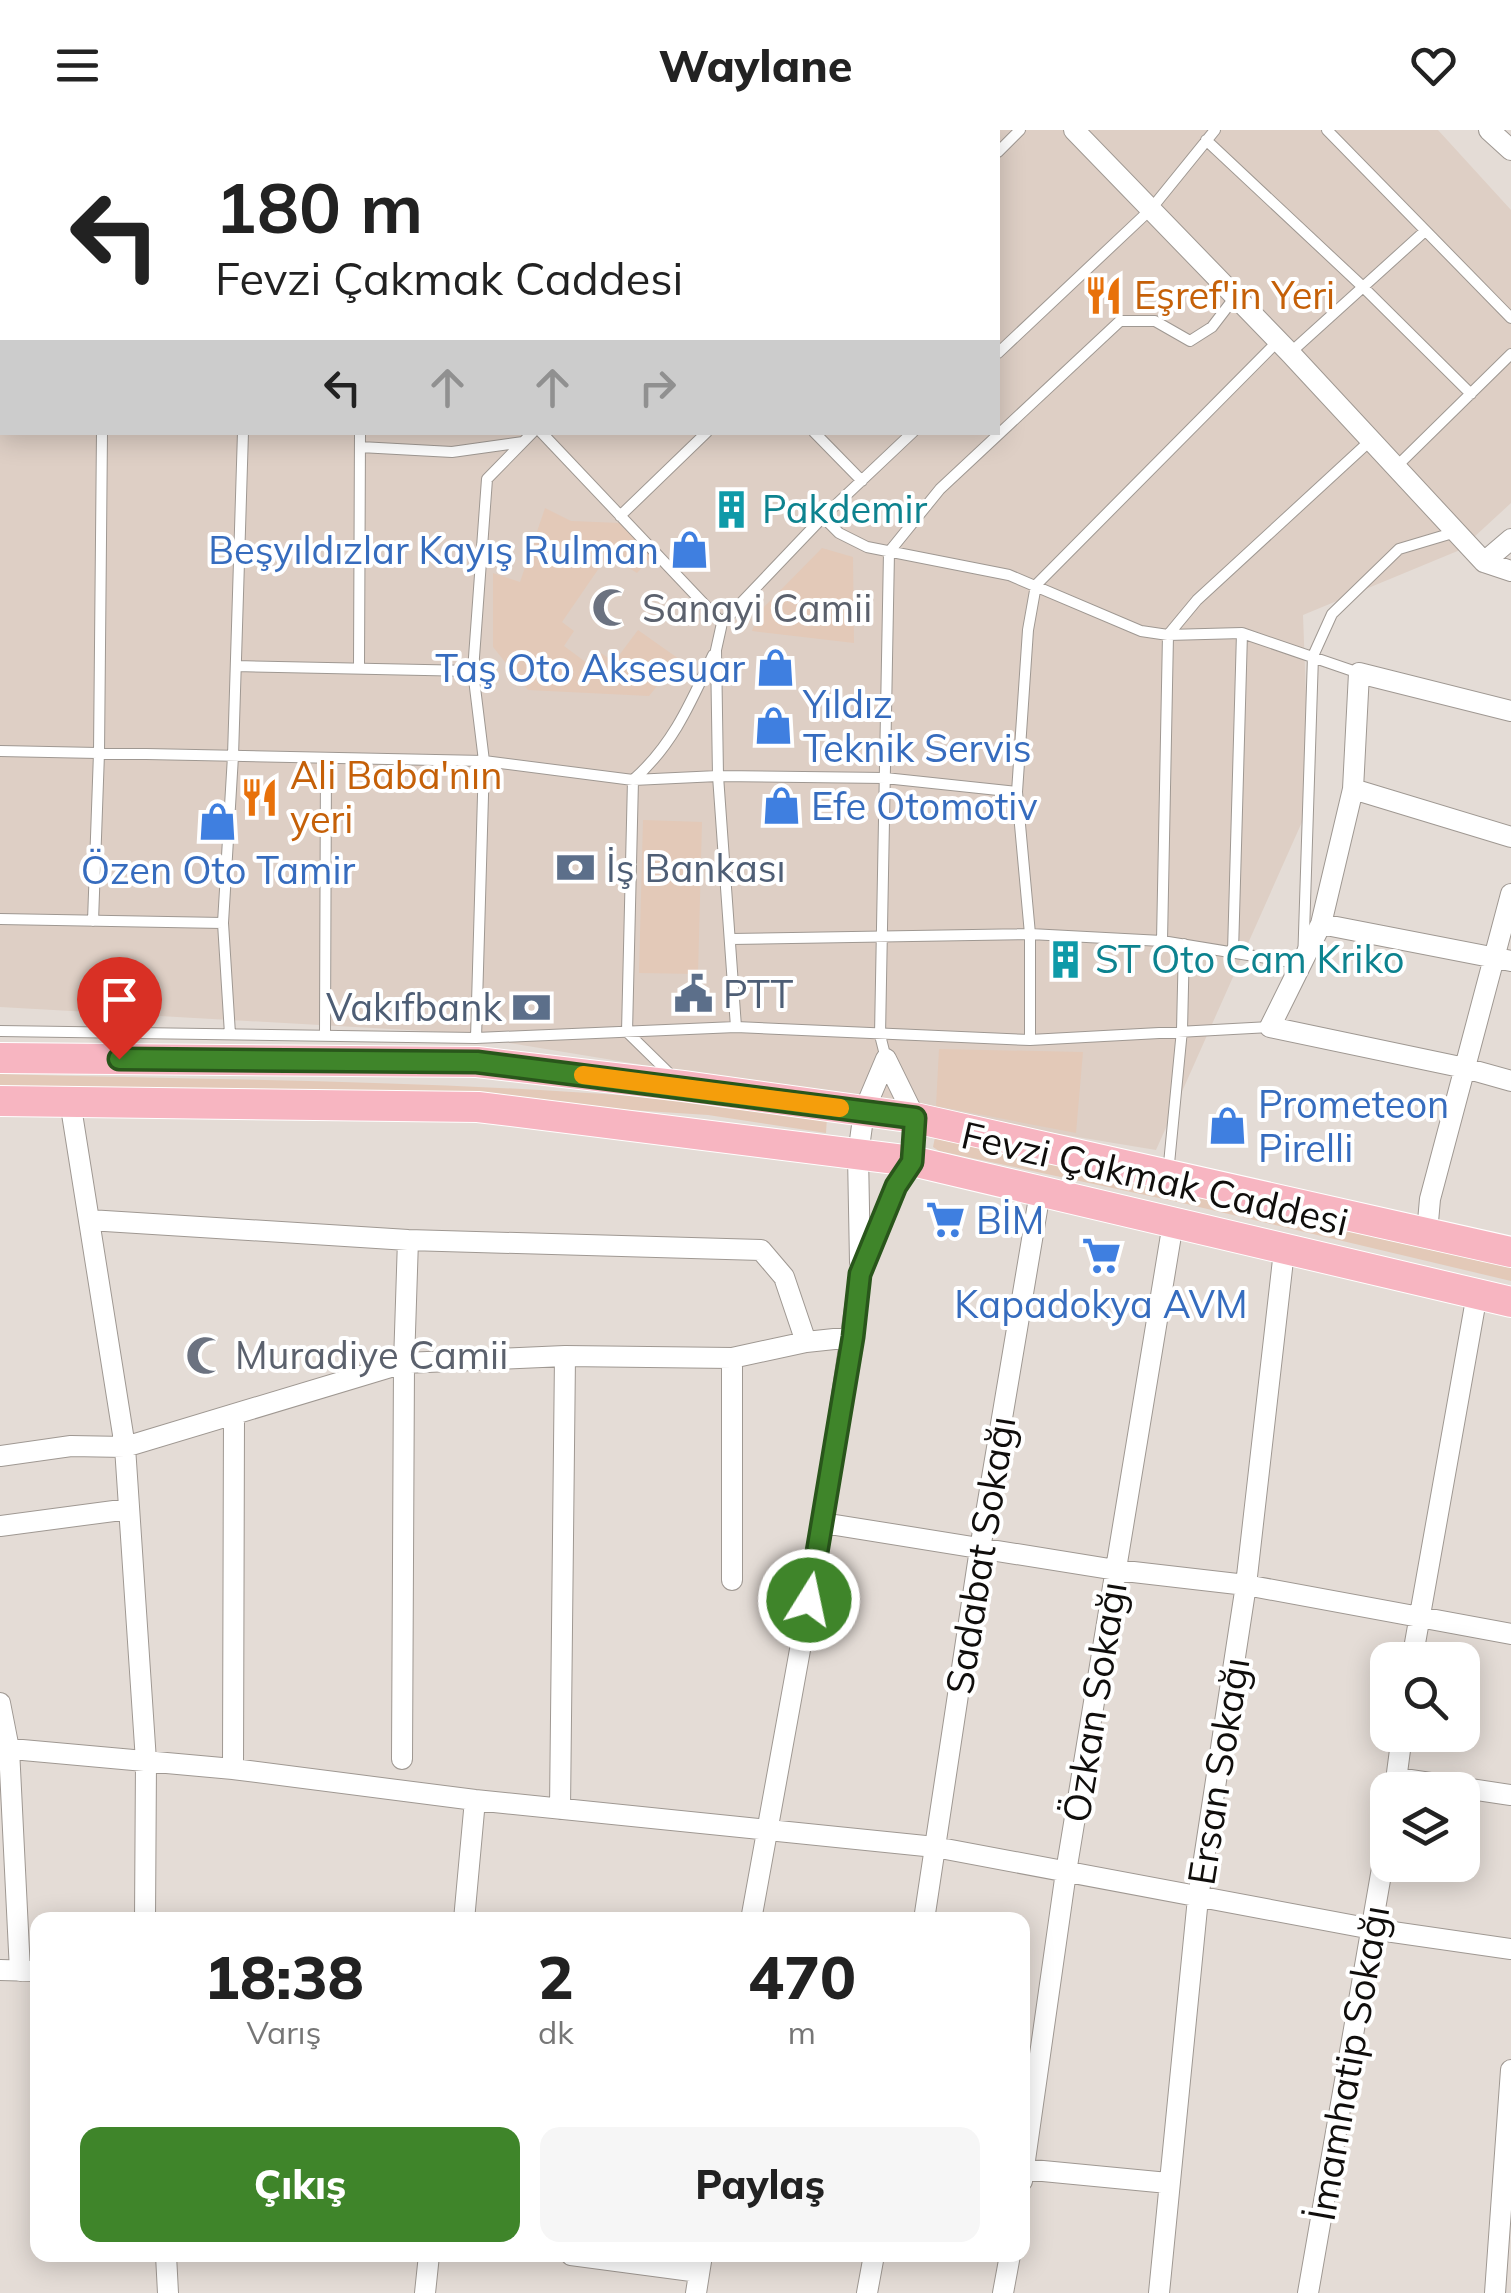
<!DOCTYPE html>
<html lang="tr">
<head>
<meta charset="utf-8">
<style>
  :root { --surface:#fff; --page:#f6f6f6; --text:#222; --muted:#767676; --accent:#3f852a }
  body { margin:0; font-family:Mulish,sans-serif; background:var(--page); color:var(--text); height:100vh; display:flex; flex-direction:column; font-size:38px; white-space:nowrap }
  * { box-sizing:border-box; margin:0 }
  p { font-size:32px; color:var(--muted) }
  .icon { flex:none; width:55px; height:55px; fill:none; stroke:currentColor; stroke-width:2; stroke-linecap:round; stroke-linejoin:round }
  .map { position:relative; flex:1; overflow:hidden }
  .sheet { position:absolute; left:30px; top:1782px; width:1000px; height:350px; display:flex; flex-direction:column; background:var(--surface); border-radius:20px; box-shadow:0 5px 25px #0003 }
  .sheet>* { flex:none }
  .top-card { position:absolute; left:0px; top:0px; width:1000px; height:305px; box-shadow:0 5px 25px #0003; background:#fff; color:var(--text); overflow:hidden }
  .buttons { position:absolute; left:1370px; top:1512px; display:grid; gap:20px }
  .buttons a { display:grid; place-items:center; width:110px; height:110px; border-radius:20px; background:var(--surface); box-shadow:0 5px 25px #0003; font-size:50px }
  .pin { position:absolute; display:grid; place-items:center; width:85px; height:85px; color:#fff; margin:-102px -42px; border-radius:50% 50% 50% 0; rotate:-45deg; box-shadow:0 0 10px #0007 }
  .pin .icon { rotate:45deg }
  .me { position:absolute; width:110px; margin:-55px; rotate:10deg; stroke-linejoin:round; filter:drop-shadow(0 0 8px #0008) }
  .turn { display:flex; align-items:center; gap:35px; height:210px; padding:0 50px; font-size:45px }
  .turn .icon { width:130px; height:130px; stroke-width:2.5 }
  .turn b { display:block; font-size:70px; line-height:85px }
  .lanes { display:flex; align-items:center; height:95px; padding:0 50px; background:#0003; justify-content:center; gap:50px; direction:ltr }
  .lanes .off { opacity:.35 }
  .eta { display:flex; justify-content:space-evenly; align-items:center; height:170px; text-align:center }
  .eta b { font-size:60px; font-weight:800; line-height:70px }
  .primary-button { display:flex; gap:20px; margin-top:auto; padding:20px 50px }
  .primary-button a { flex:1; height:115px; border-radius:20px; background:var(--accent); color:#fff; font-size:40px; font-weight:800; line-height:115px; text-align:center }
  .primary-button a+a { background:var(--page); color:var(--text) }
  header { display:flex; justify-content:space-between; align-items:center; height:130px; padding:0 50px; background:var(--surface); font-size:45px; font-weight:800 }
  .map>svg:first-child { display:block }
</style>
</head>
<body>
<header><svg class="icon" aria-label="menu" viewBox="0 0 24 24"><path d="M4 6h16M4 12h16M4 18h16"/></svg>Waylane<svg class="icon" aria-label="heart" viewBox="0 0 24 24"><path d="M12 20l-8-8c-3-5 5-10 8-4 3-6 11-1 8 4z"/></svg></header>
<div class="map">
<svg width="1511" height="2163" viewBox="0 0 1511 2163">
  <rect width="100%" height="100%" fill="#e4dcd6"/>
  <!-- built -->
  <path fill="#decfc5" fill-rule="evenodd" d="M0 0H1438L1511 80V373L1460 420 1303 485 1310 674 1156 1020 443 902 0 877ZM2 2H998V302H2Z"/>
  <!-- green -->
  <path fill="#e3c9b8" d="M545 378 571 391 620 393 652 426 637 443 608 425 562 492 574 501 564 516 591 536 601 523 614 532 638 500 679 529 649 566 528 560 493 517V443L520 452Z
    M822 418 853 427 854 513 752 501 758 483Z
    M643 690 702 692 698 844 639 843Z
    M939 919 1083 922 1076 1003 936 976Z
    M0 944C276 952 554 949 827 987L826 1003 708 985 615 979 373 969 0 962Z
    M935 1007 1511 1135V1151L1178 1072 939 1021 933 1017Z"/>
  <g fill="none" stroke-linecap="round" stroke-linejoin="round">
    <defs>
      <path id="lane" d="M240 0 241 2
        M1327 0 1511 188
        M639 2 649 0
        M816 2V0
        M1206 10 1363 157 1471 264
        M998 22 1020 0
        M0 149 2 152
        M998 223 1151 79 1215 0
        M1290 223 1425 101
        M541 302 722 493
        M814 302 862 351
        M360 317 452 322 523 312
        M1397 336 1511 224
        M620 386 707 302
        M823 387 839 403 867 417 1009 445 1141 501 1168 505 1242 503 1359 543
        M236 536 473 541
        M359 537 360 302
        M0 621 484 631 633 650 718 646 885 648 1017 662
        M0 789 223 793
        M93 791 99 623 102 302
        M731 809 1030 804 1162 811 1303 834 1313 526 1332 484 1399 419 1456 402
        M1162 811 1168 505 1197 470 1371 310
        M1233 822 1242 503
        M736 897 718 646 716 520 722 493 823 387 913 302
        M0 901 476 908 736 897 1030 910 1270 897
        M230 904 223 793 233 626 243 302
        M325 905 326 628
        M476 908 484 631 473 541 487 349 533 302
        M1030 910V804L1017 662 1028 500 1036 455 1278 211
        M886 929 880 905 889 422 940 359 1120 191H1155L1190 211 1212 197 1235 167
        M674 948 627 902 633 650C673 615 691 572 713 525
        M1168 1044 1182 900 1184 814"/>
      <path id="street" d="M1074 0 1290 223 1484 432 1511 441
        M1489 0 1511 20
        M219 2 227 0
        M0 71 2 70
        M1484 432 1511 409
        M1511 581 1359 543 1353 659 1321 794 1270 897 1465 938 1511 951
        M1353 659 1511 707
        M1321 794 1511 831
        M70 971 125 1317 146 1631 145 1790
        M89 1090 408 1110 761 1120 784 1147 806 1212
        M1427 1103 1430 1069 1511 764
        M860 1132 858 1025 864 981 886 929
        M732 1228V1450
        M0 1326 71 1316 125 1317 404 1233 565 1226 732 1228 806 1212 853 1207
        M823 1393 1116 1440 1246 1455 1511 1504
        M0 1396 129 1379
        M1412 1530 1477 1164
        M0 1573 9 1619 20 1841
        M0 1618 233 1639 475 1670 935 1717 1372 1799 1511 1819
        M402 1629 404 1233 408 1110
        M233 1639 234 1285
        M1397 1648 1511 1665
        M1395 1658 1402 1605
        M560 1679 565 1226
        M464 1790 475 1670
        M751 1790 823 1393 860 1144 896 1057 912 1031 915 988 886 929
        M924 1790 980 1419 1040 1062
        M0 1840 38 1841
        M1022 2039 1168 2053
        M1022 2051 1066 1742 1173 1093
        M166 2125 168 2163
        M571 2125 699 2142
        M425 2163 429 2125
        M696 2163 702 2125
        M867 2163 874 2125
        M1003 2163 1010 2125
        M1159 2163 1198 1768 1246 1455 1284 1121
        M1308 2163 1388 1704
        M1495 2163 1511 1940"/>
      <path id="primary" d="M0 928 477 932 683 956 915 988 1511 1122
        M0 971 478 977 912 1031 1511 1172"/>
    </defs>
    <!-- lane casing -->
    <use href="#lane" stroke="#9f9892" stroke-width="12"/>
    <!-- street casing -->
    <use href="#street" stroke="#9f9892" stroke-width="22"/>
    <!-- primary casing -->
    <use href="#primary" stroke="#fff" stroke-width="32"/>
    <!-- lane -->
    <use href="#lane" stroke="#fff" stroke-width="10"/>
    <!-- street -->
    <use href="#street" stroke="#fff" stroke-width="20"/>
    <!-- primary -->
    <use href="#primary" stroke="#f7b5c1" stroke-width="30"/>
  </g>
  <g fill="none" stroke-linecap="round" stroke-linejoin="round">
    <defs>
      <path id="route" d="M119 929 477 932 915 988 912 1032 896 1056 860 1144 853 1207 809 1470"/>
    </defs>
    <!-- route casing -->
    <use href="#route" stroke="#29561b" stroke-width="25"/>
    <!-- route -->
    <use href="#route" stroke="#3f852a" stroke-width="18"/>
    <!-- slow -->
    <path stroke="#f59e0b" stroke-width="18" d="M583 945 840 978"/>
  </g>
  <!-- icons -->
  <defs>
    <symbol id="restaurant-bare" viewBox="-9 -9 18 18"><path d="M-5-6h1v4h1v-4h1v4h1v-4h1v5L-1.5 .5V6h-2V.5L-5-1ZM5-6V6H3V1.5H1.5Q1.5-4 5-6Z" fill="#e8710a" stroke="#fff" stroke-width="2.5" paint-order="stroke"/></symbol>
    <symbol id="building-bare" viewBox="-9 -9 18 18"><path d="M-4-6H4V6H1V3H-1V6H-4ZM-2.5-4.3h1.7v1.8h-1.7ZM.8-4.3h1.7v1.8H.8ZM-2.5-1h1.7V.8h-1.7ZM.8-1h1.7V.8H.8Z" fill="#0f9aa8" stroke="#fff" stroke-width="2.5" paint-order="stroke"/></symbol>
    <symbol id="shop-bare" viewBox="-9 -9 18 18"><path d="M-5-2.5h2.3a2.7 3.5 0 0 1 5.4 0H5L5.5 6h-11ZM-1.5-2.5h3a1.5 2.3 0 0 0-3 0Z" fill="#3f7fe0" stroke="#fff" stroke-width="2.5" paint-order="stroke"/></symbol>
    <symbol id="mosque-bare" viewBox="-9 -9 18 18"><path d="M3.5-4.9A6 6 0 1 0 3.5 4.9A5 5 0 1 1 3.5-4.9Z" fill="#6b7280" stroke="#fff" stroke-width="2.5" paint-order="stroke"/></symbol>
    <symbol id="bank-bare" viewBox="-9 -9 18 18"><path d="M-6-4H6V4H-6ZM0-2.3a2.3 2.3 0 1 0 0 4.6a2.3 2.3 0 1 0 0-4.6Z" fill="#5c6f8a" stroke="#fff" stroke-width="2.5" paint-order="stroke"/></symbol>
    <symbol id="civic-bare" viewBox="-9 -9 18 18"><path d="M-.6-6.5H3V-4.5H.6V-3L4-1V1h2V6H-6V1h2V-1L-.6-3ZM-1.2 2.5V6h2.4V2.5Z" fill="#5c6f8a" stroke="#fff" stroke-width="2.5" paint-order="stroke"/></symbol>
    <symbol id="supermarket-bare" viewBox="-9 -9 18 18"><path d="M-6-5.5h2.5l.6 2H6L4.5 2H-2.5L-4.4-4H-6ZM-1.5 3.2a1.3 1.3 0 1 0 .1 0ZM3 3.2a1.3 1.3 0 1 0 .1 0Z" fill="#3f7fe0" stroke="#fff" stroke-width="2.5" paint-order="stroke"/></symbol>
  </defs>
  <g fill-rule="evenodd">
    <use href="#restaurant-bare" x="1076" y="138" width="55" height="55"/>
    <use href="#building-bare" x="704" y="352" width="55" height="55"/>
    <use href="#shop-bare" x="662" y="392" width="55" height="55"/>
    <use href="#mosque-bare" x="584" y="450" width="55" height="55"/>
    <use href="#shop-bare" x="748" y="510" width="55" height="55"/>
    <use href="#shop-bare" x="746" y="568" width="55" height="55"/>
    <use href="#restaurant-bare" x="232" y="640" width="55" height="55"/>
    <use href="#shop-bare" x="754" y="648" width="55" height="55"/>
    <use href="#shop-bare" x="190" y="664" width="55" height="55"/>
    <use href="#bank-bare" x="548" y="710" width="55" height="55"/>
    <use href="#building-bare" x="1038" y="802" width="55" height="55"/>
    <use href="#civic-bare" x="666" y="836" width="55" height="55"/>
    <use href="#bank-bare" x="504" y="850" width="55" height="55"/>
    <use href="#shop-bare" x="1200" y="968" width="55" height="55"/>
    <use href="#supermarket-bare" x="918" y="1062" width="55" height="55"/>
    <use href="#supermarket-bare" x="1074" y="1098" width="55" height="55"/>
    <use href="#mosque-bare" x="178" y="1198" width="55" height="55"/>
  </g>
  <g text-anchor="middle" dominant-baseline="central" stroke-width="8" stroke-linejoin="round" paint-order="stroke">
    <!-- food labels -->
    <g font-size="38" fill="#c56008" stroke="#fff" text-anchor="start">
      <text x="1134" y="165">Eşref'in Yeri</text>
      <text x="290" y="645">Ali Baba'nın<tspan x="290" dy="44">yeri</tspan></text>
    </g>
    <!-- culture labels -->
    <g font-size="38" fill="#0d838f" stroke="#fff" text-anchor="start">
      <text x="762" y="379">Pakdemir</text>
      <text x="1095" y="829">ST Oto Cam Kriko</text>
    </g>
    <!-- shop labels -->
    <g font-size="38" fill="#366cbe" stroke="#fff" text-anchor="start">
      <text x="659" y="420" text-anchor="end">Beşyıldızlar Kayış Rulman</text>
      <text x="745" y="538" text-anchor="end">Taş Oto Aksesuar</text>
      <text x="803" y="574">Yıldız<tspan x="803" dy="44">Teknik Servis</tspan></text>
      <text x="811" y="676">Efe Otomotiv</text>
      <text x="218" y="740" text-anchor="middle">Özen Oto Tamir</text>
      <text x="1258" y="974">Prometeon<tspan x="1258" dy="44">Pirelli</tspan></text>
      <text x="976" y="1090">BİM</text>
      <text x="1101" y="1174" text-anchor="middle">Kapadokya AVM</text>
    </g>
    <!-- worship labels -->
    <g font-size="38" fill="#5b616d" stroke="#fff" text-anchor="start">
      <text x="642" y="478">Sanayi Camii</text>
      <text x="235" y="1225">Muradiye Camii</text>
    </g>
    <!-- service labels -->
    <g font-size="38" fill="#4e5e75" stroke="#fff" text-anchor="start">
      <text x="606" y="738">İş Bankası</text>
      <text x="723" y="864">PTT</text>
      <text x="502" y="877" text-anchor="end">Vakıfbank</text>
    </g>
    <!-- street labels -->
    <g font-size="38" fill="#100e0c" stroke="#fff">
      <text transform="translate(1155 1048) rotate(13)">Fevzi Çakmak Caddesi</text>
      <text transform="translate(980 1425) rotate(-81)">Sadabat Sokağı</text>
      <text transform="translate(1094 1572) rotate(-81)">Özkan Sokağı</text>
      <text transform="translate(1218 1641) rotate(-81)">Ersan Sokağı</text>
      <text transform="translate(1348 1933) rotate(-80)">İmamhatip Sokağı</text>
    </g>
  </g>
</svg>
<div class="buttons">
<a><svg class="icon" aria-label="search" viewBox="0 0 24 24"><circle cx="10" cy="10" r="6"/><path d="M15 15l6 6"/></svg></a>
<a><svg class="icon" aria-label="layers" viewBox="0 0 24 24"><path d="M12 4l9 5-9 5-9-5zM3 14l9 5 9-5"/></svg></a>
</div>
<div class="pin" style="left:119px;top:929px;background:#d93025"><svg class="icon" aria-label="arrive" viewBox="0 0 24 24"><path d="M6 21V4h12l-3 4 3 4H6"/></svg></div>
<svg class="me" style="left:809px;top:1470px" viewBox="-20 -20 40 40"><circle r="17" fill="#3f852a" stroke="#fff" stroke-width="3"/><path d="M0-11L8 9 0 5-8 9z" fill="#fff"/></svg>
<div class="top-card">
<div class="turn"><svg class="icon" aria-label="left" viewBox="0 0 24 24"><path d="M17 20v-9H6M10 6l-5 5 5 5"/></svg><div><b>180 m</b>Fevzi Çakmak Caddesi</div></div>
<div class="lanes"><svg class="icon" aria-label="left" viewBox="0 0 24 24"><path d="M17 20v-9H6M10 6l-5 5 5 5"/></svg><svg class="icon off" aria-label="ahead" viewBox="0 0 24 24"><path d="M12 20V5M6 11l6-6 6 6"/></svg><svg class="icon off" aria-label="ahead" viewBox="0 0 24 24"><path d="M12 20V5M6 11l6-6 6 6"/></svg><svg class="icon off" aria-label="right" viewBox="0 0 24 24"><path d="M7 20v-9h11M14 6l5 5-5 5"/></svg></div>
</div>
<section class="sheet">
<div class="eta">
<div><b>18:38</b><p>Varış</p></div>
<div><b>2</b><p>dk</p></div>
<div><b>470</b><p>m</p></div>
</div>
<div class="primary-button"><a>Çıkış</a><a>Paylaş</a></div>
</section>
</div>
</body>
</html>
